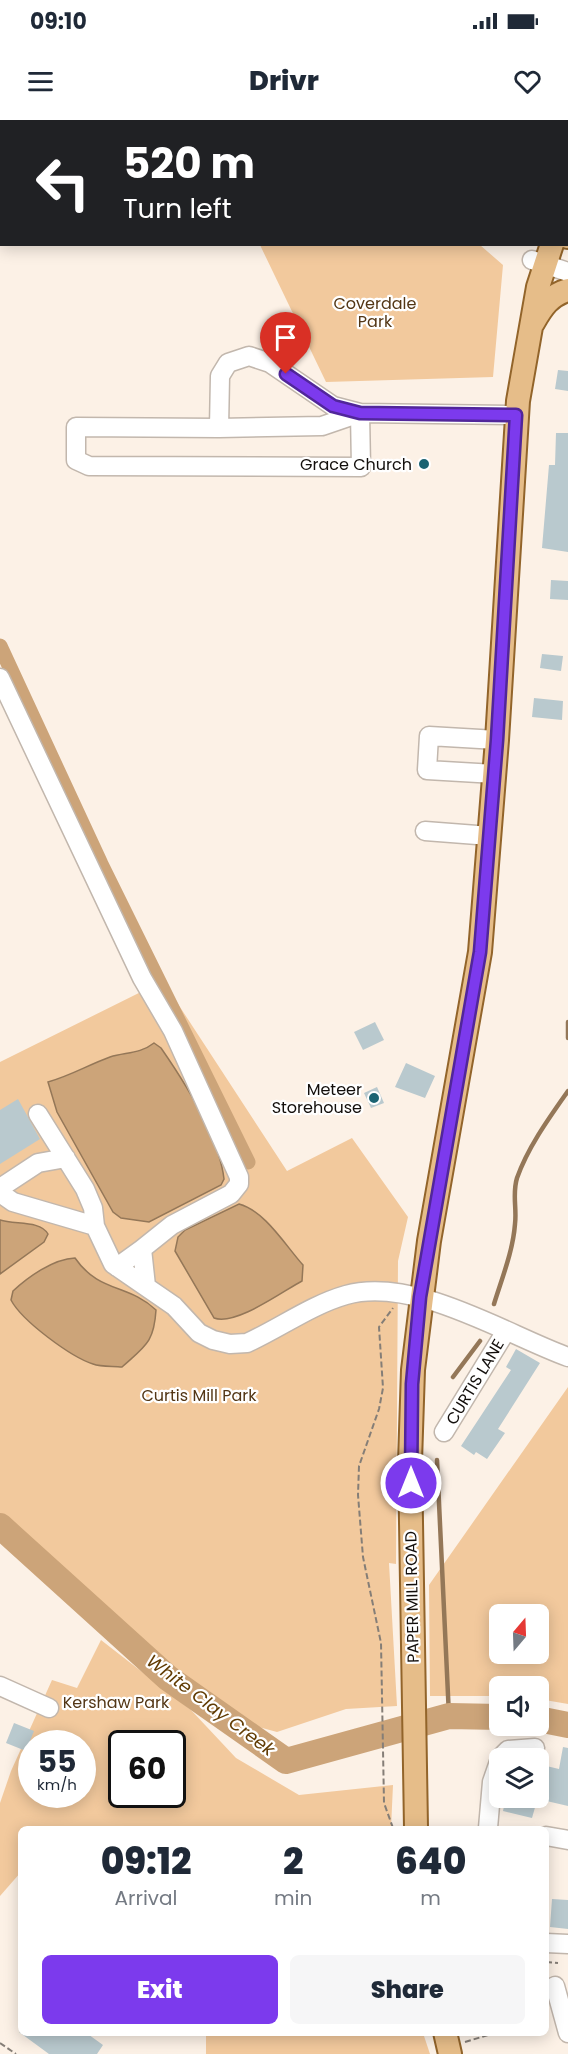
<!DOCTYPE html>
<html lang="en">
<head>
<meta charset="utf-8">
<style>
  :root { --surface:#fff; --page:#f6f6f7; --text:#1f2937; --muted:#747a83; --accent:#7c3aed }
  body { margin:0; font-family:Poppins,sans-serif; background:var(--page); color:var(--text); height:100vh; display:flex; flex-direction:column; font-size:22px; white-space:nowrap }
  * { box-sizing:border-box; margin:0 }
  p { font-size:20px; color:var(--muted) }
  .icon { flex:none; width:33px; height:33px; fill:none; stroke:currentColor; stroke-width:2; stroke-linecap:round; stroke-linejoin:round }
  .map { position:relative; flex:1; overflow:hidden }
  .side { position:absolute; left:18px; top:1706px; width:531px; height:210px; display:flex; flex-direction:column; background:var(--surface); border-radius:9px; box-shadow:0 3px 15px #0003 }
  .side>* { flex:none }
  .guide { position:absolute; left:0px; top:0px; width:568px; height:126px; box-shadow:0 3px 15px #0003; background:#202124; color:#fff; overflow:hidden }
  .needle { width:39px; rotate:19deg }
  .tools { position:absolute; left:489px; top:1484px; display:grid; gap:12px }
  .tools a { display:grid; place-items:center; width:60px; height:60px; border-radius:9px; background:var(--surface); box-shadow:0 3px 15px #0003; font-size:30px }
  .speed { position:absolute; left:18px; top:1610px; display:flex; gap:12px; font-size:30px; font-weight:700; text-align:center }
  .speed>* { display:grid; place-content:center; width:78px; height:78px; border-radius:50%; background:var(--surface); box-shadow:0 3px 15px #0003; line-height:1 }
  .speed small { font-size:15px; font-weight:400 }
  .speed .limit { border:3px solid #111; border-radius:9px; background:#fff; color:#111 }
  .pin { position:absolute; display:grid; place-items:center; width:51px; height:51px; color:#fff; margin:-62px -26px; border-radius:50% 50% 50% 0; rotate:-45deg; box-shadow:0 0 6px #0007 }
  .pin .icon { rotate:45deg }
  .me { position:absolute; width:66px; margin:-33px; rotate:0deg; stroke-linejoin:round; filter:drop-shadow(0 0 4px #0008) }
  .turn { display:flex; align-items:center; gap:21px; height:126px; padding:0 24px; font-size:27px }
  .turn .icon { width:78px; height:78px; stroke-width:2.5 }
  .turn b { display:block; font-size:42px; line-height:51px }
  .eta { display:flex; justify-content:space-evenly; align-items:center; height:102px; text-align:center }
  .eta b { font-size:36px; font-weight:800; line-height:42px }
  .cta { display:flex; gap:12px; margin-top:auto; padding:12px 24px }
  .cta a { flex:1; height:69px; border-radius:9px; background:var(--accent); color:#fff; font-size:24px; font-weight:800; line-height:69px; text-align:center }
  .cta a+a { background:var(--page); color:var(--text) }
  .status { display:flex; justify-content:space-between; align-items:center; height:42px; padding:0 30px; background:var(--surface); direction:ltr }
  .status svg { height:16px; fill:currentColor }
  header { display:flex; justify-content:space-between; align-items:center; height:78px; padding:0 24px; background:var(--surface); font-size:27px; font-weight:800 }
  .map>svg:first-child { display:block }
</style>
</head>
<body>
<div class="status"><b>09:10</b><svg viewBox="0 0 49 12"><path d="M0 12V9h3v3zM5 12V6h3v6zM10 12V3h3v9zM15 12V0h3v12zM26 1h20v11H26zM47 4h2v5h-2z"/></svg></div>
<header><svg class="icon" aria-label="menu" viewBox="0 0 24 24"><path d="M4 6h16M4 12h16M4 18h16"/></svg>Drivr<svg class="icon" aria-label="heart" viewBox="0 0 24 24"><path d="M12 20l-8-8c-3-5 5-10 8-4 3-6 11-1 8 4z"/></svg></header>
<div class="map">
<svg width="568" height="1934" viewBox="0 0 568 1934">
  <rect width="100%" height="100%" fill="#fcf1e6"/>
  <!-- green -->
  <path fill="#f2c99d" fill-rule="evenodd" d="M200 0H441L200 2Z
    M260 125H480L503 145 493 257 326 262Z
    M163 861 287 1051 352 1018 408 1097 398 1141 396 1444 389 1443 397 1586 346 1589 277 1612 217 1596 69 1462 0 1410V942Z
    M568 1267V1584L539 1579 538 1566H500L499 1576H430L429 1465ZM500 1494H538V1533H500Z
    M101 1520 191 1590 236 1638 299 1675 393 1665 391 1708H21V1752L0 1776V1683L11 1651 52 1560 77 1568ZM32 1623H82V1674H32ZM122 1623H172V1674H122Z
    M206 1913H423L430 1934H206Z"/>
  <!-- water -->
  <path fill="#cca479" stroke="#947758" stroke-width="1.5" d="M154 923 161 928C186 964 219 1016 224 1059L221 1065 149 1102 121 1098 113 1092 57 992 48 962C70 956 88 945 110 937 126 932 140 934 154 923Z
    M239 1084C265 1091 285 1125 303 1145L302 1161C283 1171 236 1206 214 1198L175 1131 178 1117 185 1110Z
    M0 1100C15 1105 40 1100 48 1114L44 1122 0 1154Z
    M75 1138C99 1173 129 1164 156 1190 154 1223 145 1226 122 1247 113 1246 101 1247 93 1244 71 1237 22 1201 11 1180L13 1171C28 1157 53 1139 75 1138Z"/>
  <g fill="none" stroke-linecap="round" stroke-linejoin="round">
    <!-- stream -->
    <path stroke="#947758" stroke-width="4.5" d="M568 902V918
      M494 1184C502 1158 513 1131 515 1104 517 1088 512 1074 517 1058 528 1027 549 998 568 971
      M453 1257 480 1221
      M437 1340 449 1596"/>
    <!-- canal -->
    <path stroke="#cca479" stroke-width="15" d="M16 2 17 0
      M0 18 2 17
      M0 526 101 744 248 1042"/>
    <!-- river -->
    <path stroke="#cca479" stroke-width="26" d="M0 1406 168 1558 286 1641 449 1596 500 1597
      M538 1599 568 1605"/>
  </g>
  <!-- building -->
  <path fill="#b9c9ce" d="M558 250 568 251V271L555 269Z
    M556 313H568V432L542 428 549 345H555Z
    M551 460 568 461V480L550 479Z
    M542 534 563 536 561 551 540 548Z
    M534 578 563 581 562 600 532 597Z
    M375 902 384 920 363 930 354 912Z
    M406 943 435 956 425 978 395 967Z
    M377 967 384 983 371 988 364 973Z
    M18 979 40 1019 0 1044V990Z
    M516 1229 540 1243 498 1309 505 1313 487 1339 476 1332 474 1335 461 1326 511 1250 506 1247Z
    M14 1603 34 1611 26 1631 6 1623Z
    M563 1627 568 1628V1686L538 1679V1644L559 1649Z
    M506 1677H538L532 1698 503 1691Z
    M552 1779 568 1780V1809L550 1807Z
    M19 1912H85L103 1925 97 1934H49Z"/>
  <g fill="none" stroke-linecap="round" stroke-linejoin="round">
    <defs>
      <path id="minor" d="M532 140 568 152
        M219 308 322 306 360 293 361 347 89 346 76 340V307L219 308 220 256 228 243 249 236 270 243 333 286 360 293 516 295
        M0 558 142 858 173 911 239 1057V1064L231 1074 172 1105 142 1129
        M495 654 427 650 429 616 497 620
        M425 711 490 716
        M38 994 85 1069 93 1088 95 1106 113 1144 174 1186 199 1213 213 1220 230 1224 247 1223C280 1208 311 1185 346 1175 414 1156 505 1214 568 1237
        M0 1068 38 1043 66 1038
        M0 1073 13 1082 95 1106
        M117 1147 142 1129 146 1166
        M444 1312 506 1211
        M0 1566 49 1588
        M500 1638 508 1630 535 1628
        M488 1708 492 1662 500 1639
        M546 1716 568 1720
        M546 1823 568 1824
        M555 1866 568 1913"/>
      <path id="major" d="M567 66 568 65
        M567 93 568 91
        M567 115 568 117
        M533 203C542 187 550 175 568 170
        M416 1708 410 1341 413 1250 429 1121 480 832 497 620 518 281 538 167 552 124
        M445 1912 450 1934"/>
    </defs>
    <!-- minor casing -->
    <use href="#minor" stroke="#c2b7ad" stroke-width="21"/>
    <!-- major casing -->
    <use href="#major" stroke="#92642a" stroke-width="26"/>
    <!-- path -->
    <path stroke="#857e77" stroke-width="2" stroke-dasharray="6 3" stroke-linecap="butt" d="M393 1708 384 1683 381 1523 363 1437 358 1375 359 1346 379 1289 383 1268 379 1207 393 1188
      M546 1842 558 1843
      M465 1922 498 1912
      M0 1923 16 1934"/>
    <!-- minor -->
    <use href="#minor" stroke="#fff" stroke-width="18"/>
    <!-- major -->
    <use href="#major" stroke="#e6bd89" stroke-width="22"/>
  </g>
  <g fill="none" stroke-linecap="round" stroke-linejoin="round">
    <defs>
      <path id="route" d="M286 254 333 286 360 293 516 295 497 620 480 832 420 1177 412 1264 411 1363"/>
    </defs>
    <!-- route casing -->
    <use href="#route" stroke="#51269a" stroke-width="15"/>
    <!-- route -->
    <use href="#route" stroke="#7c3aed" stroke-width="10"/>
  </g>
  <!-- markers -->
  <g fill="#1b6372" stroke="#fff" stroke-width="2">
    <circle cx="424" cy="344" r="6"/>
    <circle cx="374" cy="978" r="6"/>
  </g>
  <g text-anchor="middle" dominant-baseline="central" stroke-width="4.5" stroke-linejoin="round" paint-order="stroke">
    <!-- park labels -->
    <g font-size="16" fill="#533615" stroke="#fff">
      <text x="375" y="183">Coverdale<tspan x="375" dy="18">Park</tspan></text>
      <text x="199" y="1275">Curtis Mill Park</text>
      <text x="116" y="1582">Kershaw Park</text>
    </g>
    <!-- poi labels -->
    <g font-size="16" fill="#130f0c" stroke="#fff" text-anchor="end">
      <text x="412" y="344">Grace Church</text>
      <text x="362" y="969">Meteer<tspan x="362" dy="18">Storehouse</tspan></text>
    </g>
    <!-- street labels -->
    <g font-size="16" fill="#130f0c" stroke="#fff">
      <text transform="translate(475 1262) rotate(-59)">CURTIS LANE</text>
      <text transform="translate(412 1477) rotate(-91)">PAPER MILL ROAD</text>
    </g>
    <!-- water labels -->
    <g font-size="18" font-style="italic" fill="#623c04" stroke="#fff">
      <text transform="translate(211 1585) rotate(37)">White Clay Creek</text>
    </g>
  </g>
</svg>
<div class="tools">
<a><svg class="needle" viewBox="-14 -14 28 28"><path d="M0-13l5 13h-10z" fill="#e53935"/><path d="M0 13l5-13h-10z" fill="#747a83"/></svg></a>
<a><svg class="icon" aria-label="sound" viewBox="0 0 24 24"><path d="M4 9h4l5-4v14l-5-4H4zM17 9q2 3 0 6"/></svg></a>
<a><svg class="icon" aria-label="layers" viewBox="0 0 24 24"><path d="M12 4l9 5-9 5-9-5zM3 14l9 5 9-5"/></svg></a>
</div>
<div class="speed"><div>55<small>km/h</small></div><div class="limit">60</div></div>
<div class="pin" style="left:286px;top:254px;background:#d93025"><svg class="icon" aria-label="arrive" viewBox="0 0 24 24"><path d="M6 21V4h12l-3 4 3 4H6"/></svg></div>
<svg class="me" style="left:411px;top:1363px" viewBox="-20 -20 40 40"><circle r="17" fill="#7c3aed" stroke="#fff" stroke-width="3"/><path d="M0-11L8 9 0 5-8 9z" fill="#fff"/></svg>
<div class="guide">
<div class="turn"><svg class="icon" aria-label="left" viewBox="0 0 24 24"><path d="M17 20v-9H6M10 6l-5 5 5 5"/></svg><div><b>520 m</b>Turn left</div></div>
</div>
<section class="side">
<div class="eta">
<div><b>09:12</b><p>Arrival</p></div>
<div><b>2</b><p>min</p></div>
<div><b>640</b><p>m</p></div>
</div>
<div class="cta"><a>Exit</a><a>Share</a></div>
</section>
</div>
</body>
</html>
